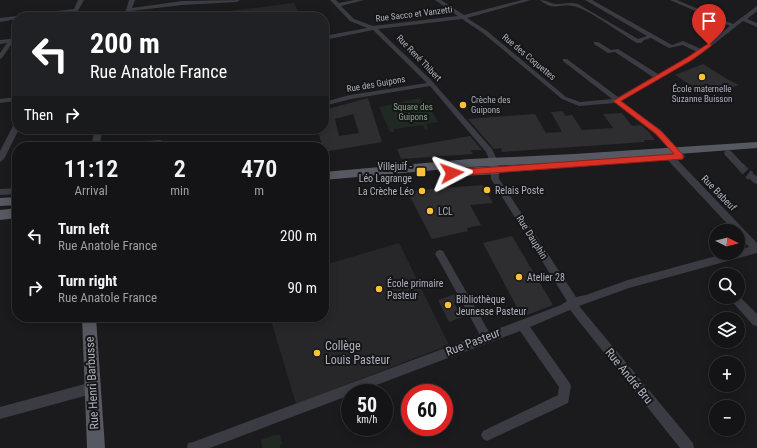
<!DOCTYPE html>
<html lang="en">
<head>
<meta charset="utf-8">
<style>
  :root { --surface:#141416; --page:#1d1d1f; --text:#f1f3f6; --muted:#9d9ea1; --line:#333335 }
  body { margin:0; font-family:"Roboto Condensed",sans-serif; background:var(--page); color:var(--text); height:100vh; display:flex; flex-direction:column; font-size:15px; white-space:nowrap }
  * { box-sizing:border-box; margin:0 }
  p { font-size:13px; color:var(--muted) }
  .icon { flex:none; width:22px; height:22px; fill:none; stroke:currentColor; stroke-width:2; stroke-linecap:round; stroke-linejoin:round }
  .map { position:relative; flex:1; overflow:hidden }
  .panel { position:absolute; left:12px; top:142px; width:317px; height:180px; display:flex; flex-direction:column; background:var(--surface); border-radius:16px; box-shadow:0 2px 10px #0003,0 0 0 1px var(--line) }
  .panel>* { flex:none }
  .guide { position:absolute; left:12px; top:12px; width:317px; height:122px; border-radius:16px; box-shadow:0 2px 10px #0003,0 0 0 1px var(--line); background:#202124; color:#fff; overflow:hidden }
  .needle { width:26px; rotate:96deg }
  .buttons { position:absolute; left:709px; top:224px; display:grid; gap:8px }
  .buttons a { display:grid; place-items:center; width:36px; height:36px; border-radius:50%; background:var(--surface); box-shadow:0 2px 10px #0003,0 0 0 1px var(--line); font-size:20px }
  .speed { position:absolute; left:341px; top:384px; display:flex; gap:8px; font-size:20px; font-weight:700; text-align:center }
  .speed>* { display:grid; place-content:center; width:52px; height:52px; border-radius:50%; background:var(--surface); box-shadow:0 2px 10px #0003,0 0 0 1px var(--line); line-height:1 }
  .speed small { font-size:10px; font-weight:400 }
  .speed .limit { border:6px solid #d22; background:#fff; color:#111 }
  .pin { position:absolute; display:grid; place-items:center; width:34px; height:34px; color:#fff; margin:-41px -17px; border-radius:50% 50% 50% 0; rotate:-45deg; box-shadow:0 0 4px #0007 }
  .pin .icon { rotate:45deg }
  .me { position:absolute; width:44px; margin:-22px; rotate:86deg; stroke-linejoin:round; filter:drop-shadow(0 0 3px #0008) }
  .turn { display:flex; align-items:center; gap:14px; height:84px; padding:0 12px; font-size:18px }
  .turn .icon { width:52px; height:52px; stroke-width:2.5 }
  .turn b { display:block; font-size:28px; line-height:34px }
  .then { display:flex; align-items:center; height:38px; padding:0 12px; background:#0003; gap:8px; font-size:15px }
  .eta { display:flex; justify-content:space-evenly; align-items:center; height:68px; text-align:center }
  .eta b { font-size:24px; font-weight:600; line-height:28px }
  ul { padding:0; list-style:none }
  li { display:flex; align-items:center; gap:12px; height:52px; padding:0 12px }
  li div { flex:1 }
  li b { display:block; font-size:15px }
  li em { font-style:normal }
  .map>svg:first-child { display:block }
</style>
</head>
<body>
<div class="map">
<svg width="757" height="448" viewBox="0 0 757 448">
  <rect width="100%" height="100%" fill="#1b1b1d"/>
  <!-- built -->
  <path fill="#27272a" d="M294 3 301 17H188V16Z
    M399 243 449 345 296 404 270 317H324V265Z"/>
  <!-- green -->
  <path fill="#202922" d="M419 98 425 104 424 105 429 111 432 112 438 122 427 124 428 129 425 130 423 125 394 129V132H390L379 107Z
    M274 435H280L282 444 280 445V448H262L261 440Z"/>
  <!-- building -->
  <path fill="#2e2e31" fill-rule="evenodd" d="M703 64 727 79 739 85 725 90 720 88 703 93 675 75Z
    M368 98 382 142 324 152V147H322L318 129H324V110ZM353 114 359 133 339 136 335 119Z
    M563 111 565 116 572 115 582 130 613 128 603 114 622 113 632 126 641 125 649 132 655 140H644L645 142 502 152 501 148 494 149 468 119 535 114 546 133 562 132 551 112Z
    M470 136 482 150H471L473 154 401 159 397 149Z
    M483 185 493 203 470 205 481 225 467 228 468 231 432 239 407 191Z
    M512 236 553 305 522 317 483 243Z
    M455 294 459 301 454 303 462 317 449 322 438 300Z"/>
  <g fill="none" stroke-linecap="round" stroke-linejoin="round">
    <!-- minor-tunnel-far1 -->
    <path stroke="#38393d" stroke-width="8" stroke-dasharray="8 3.5" stroke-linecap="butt" d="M740 166 749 175"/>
    <!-- minor-tunnel -->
    <path stroke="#38393d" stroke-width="9" stroke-dasharray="9 4.5" stroke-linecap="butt" d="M748 174 751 176"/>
    <!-- minor -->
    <path fill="#3b3c43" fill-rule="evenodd" d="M78 0H84L75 16H71L72 12 33 17H17V19L0 22V18L74 9Z
      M129 0H135L132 8 182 1 240 0 237 2 182 5 131 11 130 17H124Z
      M330 0H336L339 3 354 0H364L341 6 354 19 373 26 458 16 435 0H441L464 15 522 0H531L467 18 487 31 566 97 580 102 612 99 563 61V59H567L618 97 653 77 615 52 608 53 594 44V42H598L611 50 618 49 658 74 697 52 683 45 669 48 651 38 644 40 641 43H637C621 34 589 9 573 6 560 3 554 12 540 0 547 0 551 4 557 4 565 4 570 2 578 4L638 39 647 36 585 0H592L672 45 683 41 701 49 730 26 670 0H677L733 24 757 6V11L747 19 757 23V27L743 21 700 55 621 101 661 130 684 155 685 157 681 160 678 159 655 134 615 103 579 106 562 99 483 33 462 19 378 29 430 79 492 149 498 162 499 179 576 297 586 295 628 280 727 253H738V250L749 247 738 235V231H734L662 154 661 152 662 150H668L757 243V253L629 288 579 306 693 443 694 448H680L570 310 530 327 569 382 571 386 568 403 487 441 483 439 481 435 483 431 558 395 559 387 520 331 355 393H350V395L210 448H187L188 443 193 442 480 335 437 257 435 254 437 251 440 250 443 251 489 332 561 305 567 301 491 179 490 162 486 152 430 86 351 99 324 106V102L350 95 427 83 373 30 324 40V36L367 28 350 21Z
      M17 38V42H13L2 58 0 59V53L7 43 0 44V40Z
      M17 97V101L0 103V99Z
      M14 124H17V129H19L4 159 0 162V151Z
      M95 129H103L99 147H91Z
      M160 140 163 141V145L132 147 130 145 134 142Z
      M728 150 731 151 743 164 744 166 743 168H737L725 155 724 153 725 151Z
      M751 173 757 176V184L754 183 747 176Z
      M17 188V194L0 195V189Z
      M714 281H716V291L712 290 709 285 710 282Z
      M738 295 757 314V326L753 325 728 297H738Z
      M92 382 96 384 98 388 96 392 92 394 0 419V407Z"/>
    <!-- major -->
    <path fill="#575962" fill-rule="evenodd" d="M757 142V148L574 162 470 167 324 180V172L470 159 574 154Z
      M497 166 501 167 502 170 501 173 497 174 445 177 441 176 440 173 441 170 445 169Z
      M17 197V205L0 206V198Z
      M17 208V218L0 220V210Z
      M82 317H96L105 448H87Z"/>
  </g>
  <!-- route -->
  <path fill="#d93025" stroke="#8d1f18" d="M709 43 712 45 711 46 692 60 621 101 661 131 683 155V159L452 176 448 173 452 170 674 154 656 134 613 101 688 57Z"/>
  <!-- markers -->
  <g fill="#fcc134" stroke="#161618" stroke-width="1.5">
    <circle cx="702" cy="77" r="4"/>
    <circle cx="463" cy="105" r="4"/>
    <rect x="416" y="167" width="10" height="10" rx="2"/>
    <circle cx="487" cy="190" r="4"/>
    <circle cx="422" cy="191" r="4"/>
    <circle cx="430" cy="211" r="4"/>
    <circle cx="519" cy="277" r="4"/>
    <circle cx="379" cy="289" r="4"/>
    <circle cx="448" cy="305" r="4"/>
    <circle cx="317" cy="353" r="4"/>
  </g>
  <g text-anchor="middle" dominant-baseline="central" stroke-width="4" stroke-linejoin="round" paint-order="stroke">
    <!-- far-street labels -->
    <g font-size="9" fill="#adb1bd" stroke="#161618">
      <text transform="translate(414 14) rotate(-7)">Rue Sacco et Vanzetti</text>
      <text transform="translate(529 57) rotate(40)">Rue des Coquettes</text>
      <text transform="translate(419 58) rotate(46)">Rue René Thibert</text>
      <text transform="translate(376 84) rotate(-10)">Rue des Guipons</text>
    </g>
    <!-- far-poi labels -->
    <g font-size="9" fill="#adb1bd" stroke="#161618">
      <text x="702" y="89">École maternelle<tspan x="702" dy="10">Suzanne Buisson</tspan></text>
      <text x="471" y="100" text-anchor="start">Crèche des<tspan x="471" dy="10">Guipons</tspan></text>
    </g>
    <!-- far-park labels -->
    <g font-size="9" fill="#83a987" stroke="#161618">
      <text x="413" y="107">Square des<tspan x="413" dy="10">Guipons</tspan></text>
    </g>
    <!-- poi labels -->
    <g font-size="10" fill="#adb1bd" stroke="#161618" text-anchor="start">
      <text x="412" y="166" text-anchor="end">Villejuif -<tspan x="412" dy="12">Léo Lagrange</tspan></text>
      <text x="495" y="190">Relais Poste</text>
      <text x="414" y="191" text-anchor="end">La Crèche Léo</text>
      <text x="438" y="211">LCL</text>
      <text x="527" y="277">Atelier 28</text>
      <text x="387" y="283">École primaire<tspan x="387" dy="12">Pasteur</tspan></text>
      <text x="456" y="299">Bibliothèque<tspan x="456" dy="12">Jeunesse Pasteur</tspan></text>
    </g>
    <!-- street labels -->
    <g font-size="10" fill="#adb1bd" stroke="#161618">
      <text transform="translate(719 193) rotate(46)">Rue Babeuf</text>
      <text transform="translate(532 237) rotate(58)">Rue Dauphin</text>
    </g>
    <!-- near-street labels -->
    <g font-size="12" fill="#adb1bd" stroke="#161618">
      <text transform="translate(473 342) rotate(-21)">Rue Pasteur</text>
      <text transform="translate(629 376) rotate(51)">Rue André Bru</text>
      <text transform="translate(92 383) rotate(-93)">Rue Henri Barbusse</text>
    </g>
    <!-- near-poi labels -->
    <g font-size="12" fill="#adb1bd" stroke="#161618" text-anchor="start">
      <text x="325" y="346">Collège<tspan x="325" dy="14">Louis Pasteur</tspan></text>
    </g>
  </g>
</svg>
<div class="buttons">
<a><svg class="needle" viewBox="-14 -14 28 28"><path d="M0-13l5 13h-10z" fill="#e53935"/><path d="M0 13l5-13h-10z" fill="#9d9ea1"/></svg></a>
<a><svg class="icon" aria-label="search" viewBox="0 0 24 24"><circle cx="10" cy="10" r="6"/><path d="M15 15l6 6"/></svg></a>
<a><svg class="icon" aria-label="layers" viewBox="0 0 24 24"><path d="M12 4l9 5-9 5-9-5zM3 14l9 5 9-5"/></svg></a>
<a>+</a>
<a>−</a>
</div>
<div class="speed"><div>50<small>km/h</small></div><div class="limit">60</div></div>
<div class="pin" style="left:709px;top:45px;background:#d93025"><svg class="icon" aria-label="arrive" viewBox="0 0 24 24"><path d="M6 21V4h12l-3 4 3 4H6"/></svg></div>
<svg class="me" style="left:452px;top:173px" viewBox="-20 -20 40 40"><path d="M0-17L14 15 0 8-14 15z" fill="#d93025" stroke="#fff" stroke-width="4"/></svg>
<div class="guide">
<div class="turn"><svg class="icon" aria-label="left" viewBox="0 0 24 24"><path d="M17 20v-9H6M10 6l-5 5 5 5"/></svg><div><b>200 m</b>Rue Anatole France</div></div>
<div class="then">Then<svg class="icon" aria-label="right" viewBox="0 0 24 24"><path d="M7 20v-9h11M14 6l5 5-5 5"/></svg></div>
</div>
<section class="panel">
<div class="eta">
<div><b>11:12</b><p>Arrival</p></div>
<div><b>2</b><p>min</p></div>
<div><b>470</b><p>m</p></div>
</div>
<ul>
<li><svg class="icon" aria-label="left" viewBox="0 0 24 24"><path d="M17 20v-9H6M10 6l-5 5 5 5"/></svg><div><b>Turn left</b><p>Rue Anatole France</p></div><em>200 m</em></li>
<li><svg class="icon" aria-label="right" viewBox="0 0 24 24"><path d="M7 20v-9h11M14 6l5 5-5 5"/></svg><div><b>Turn right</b><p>Rue Anatole France</p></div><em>90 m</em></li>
</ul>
</section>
</div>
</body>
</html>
